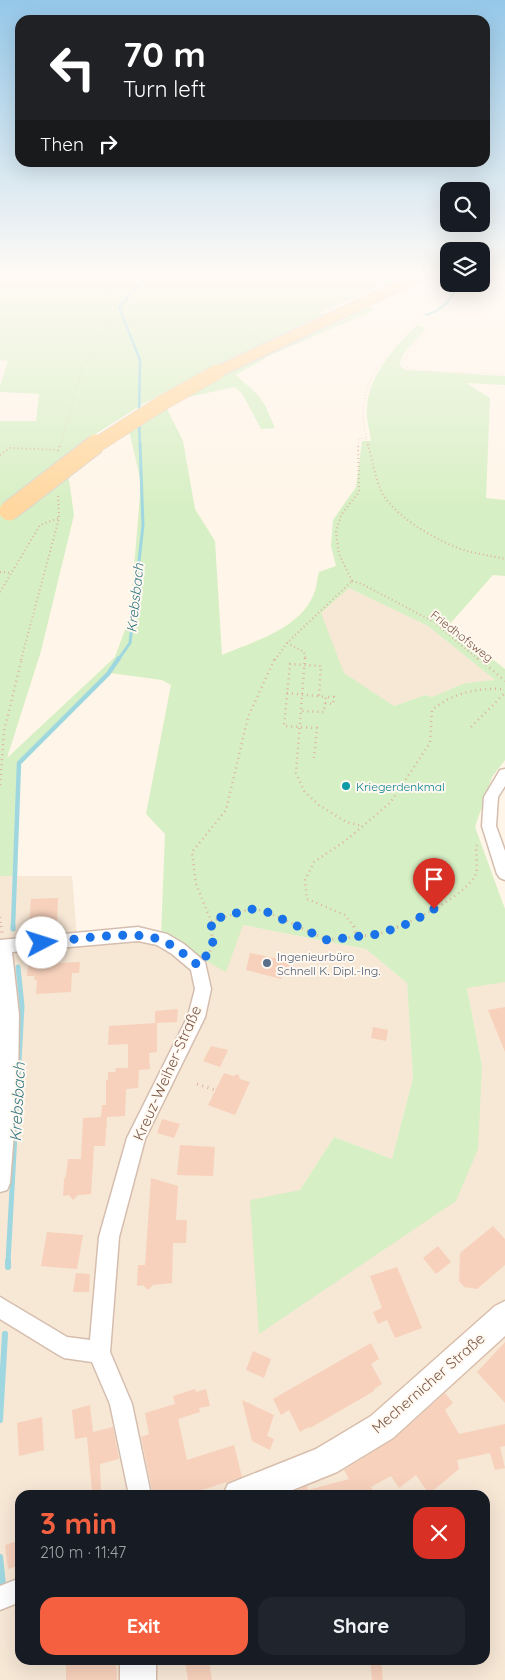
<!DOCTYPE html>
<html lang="en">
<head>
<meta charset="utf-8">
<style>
  :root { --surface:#171b24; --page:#20242c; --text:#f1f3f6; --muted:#9ea1a6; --accent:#f56140 }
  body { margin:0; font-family:Quicksand,sans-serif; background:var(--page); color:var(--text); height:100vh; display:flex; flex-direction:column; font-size:19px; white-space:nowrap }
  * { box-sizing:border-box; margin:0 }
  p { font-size:16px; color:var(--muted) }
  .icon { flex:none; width:28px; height:28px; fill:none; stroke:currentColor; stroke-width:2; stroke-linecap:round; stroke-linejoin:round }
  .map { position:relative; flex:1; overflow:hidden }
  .sheet { position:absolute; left:15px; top:1490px; width:475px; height:175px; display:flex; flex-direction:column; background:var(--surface); border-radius:15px; box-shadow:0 5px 20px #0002 }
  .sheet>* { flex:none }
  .guide { position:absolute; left:15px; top:15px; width:475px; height:152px; border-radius:15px; box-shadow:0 5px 20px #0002; background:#202124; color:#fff; overflow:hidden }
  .fabs { position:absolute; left:440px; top:182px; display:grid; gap:10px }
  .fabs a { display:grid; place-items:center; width:50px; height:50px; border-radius:10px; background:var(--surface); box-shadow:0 5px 20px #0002; font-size:25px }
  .pin { position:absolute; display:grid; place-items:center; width:42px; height:42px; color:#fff; margin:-51px -21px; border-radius:50% 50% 50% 0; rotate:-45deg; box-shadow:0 0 5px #0007 }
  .pin .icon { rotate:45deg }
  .me { position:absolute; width:55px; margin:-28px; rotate:85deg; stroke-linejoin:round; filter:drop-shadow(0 0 4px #0008) }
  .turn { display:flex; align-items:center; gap:18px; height:105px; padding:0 25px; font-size:22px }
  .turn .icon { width:65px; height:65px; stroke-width:2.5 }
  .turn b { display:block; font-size:35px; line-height:42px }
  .then { display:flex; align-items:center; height:48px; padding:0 25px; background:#0003; gap:10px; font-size:19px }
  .round { display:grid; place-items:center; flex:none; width:52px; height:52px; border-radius:15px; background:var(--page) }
  .head { display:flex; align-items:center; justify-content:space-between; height:85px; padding:0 25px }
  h1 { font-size:30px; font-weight:700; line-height:38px; color:var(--accent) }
  .button { display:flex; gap:10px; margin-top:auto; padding:10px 25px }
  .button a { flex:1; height:58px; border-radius:15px; background:var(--accent); color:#fff; font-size:20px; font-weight:700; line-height:58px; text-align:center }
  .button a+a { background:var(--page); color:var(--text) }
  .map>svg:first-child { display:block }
</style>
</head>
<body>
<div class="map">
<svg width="505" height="1680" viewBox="0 0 505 1680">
  <rect width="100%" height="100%" fill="#fff5e8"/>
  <!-- residential -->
  <path fill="#f7e7d5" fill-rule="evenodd" d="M349 588 428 626 495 680 465 683 432 697 425 695 394 706 343 673 320 613Z
    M0 876H72L77 938 161 936 242 925 366 949 407 983 413 1078 392 1159 334 1137 300 1190 259 1333 482 1066 467 987 505 982V1680H0ZM20 1495H485V1660H20Z"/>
  <!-- green -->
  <path fill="#d7efc4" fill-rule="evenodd" d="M0 274H408L319 313 325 315 220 363 143 404 75 447 77 465 68 473 74 515 41 651 7 758 115 657 130 616 141 483 129 430 166 407 183 441 195 509 215 541 222 655C254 641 302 629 315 591 317 585 317 578 319 572L336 566 331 546 333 520 356 487 362 441H371C370 431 366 419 367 409 368 376 394 348 416 326L419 325 425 329C417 341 402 349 400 365L405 370 505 376V385L466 383 490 398 486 498 505 500V576L493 575 449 625 505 669V760L492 777 475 827 505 909V982L467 988 482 1066 478 1149 456 1201 259 1334 250 1200 300 1190 334 1137 392 1159 413 1078 407 983 366 949 243 925 226 972 161 936 165 834 146 814 171 685 162 680 110 673 19 766 17 876H0V421H36L39 394 0 392V386L8 361 0 360ZM349 588 428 626 495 680 465 683 432 697 425 695 394 706 344 673 321 613Z
    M369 306 375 310 271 355 236 375 257 394 265 405 275 428 261 429 243 395 235 387 179 399 228 373Z"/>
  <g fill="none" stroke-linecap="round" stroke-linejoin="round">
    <!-- stream-far4 -->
    <path stroke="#9ed7df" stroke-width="2.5" d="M426 315C441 311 453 299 457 284
      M139 414 140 360 119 307 143 280 156 274
      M139 421 140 446"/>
    <!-- stream-far3 -->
    <path stroke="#9ed7df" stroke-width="3" d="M118 660 130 643 143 525 140 444"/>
    <!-- stream-far2 -->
    <path stroke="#9ed7df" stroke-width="4.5" d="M13 927 19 763 108 674 119 658"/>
    <!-- stream-far1 -->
    <path stroke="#9ed7df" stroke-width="5" d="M13 929V926
      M8 1262 22 1006 18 967"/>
    <!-- stream -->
    <path stroke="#9ed7df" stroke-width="6" d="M8 1267V1261
      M0 1420 5 1334
      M0 1557 3 1585"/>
  </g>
  <!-- building -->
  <path fill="#f7d1bc" d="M58 898 57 922 29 923 31 899Z
    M250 953 294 962 290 975 283 974 281 979 246 970Z
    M55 958 60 963 80 962 79 973H72L71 992 36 994 37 980H34L35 976H27L28 964 48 963Z
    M505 1007V1052L488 1010Z
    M178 1009 177 1022 155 1023V1011Z
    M157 1023V1052L149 1053 150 1069 139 1070 138 1088 126 1089 125 1116 107 1117 105 1146H94L91 1194 78 1195 73 1200 69 1195 63 1196 64 1179 66 1176 68 1159H81L83 1118 101 1117 102 1105H106V1080H108V1072H115L116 1068H128V1044L108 1045 109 1026Z
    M373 1027 388 1030 386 1041 371 1038Z
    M211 1046 228 1050 220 1067 203 1061Z
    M224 1073 233 1076 238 1074 240 1079 250 1082 235 1115 208 1105Z
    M162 1119 180 1124 174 1138 157 1133Z
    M180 1145 215 1147 213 1176 177 1175Z
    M151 1178 178 1186 176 1220H187L186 1243H173L172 1283 153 1285 148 1290 143 1285 137 1286 138 1265H145Z
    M493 1226 505 1239V1265L477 1289 464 1287 459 1281 460 1253Z
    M47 1232 83 1235 77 1269 41 1266Z
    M438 1246 451 1262 436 1274 423 1258Z
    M397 1267 422 1328 395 1338 387 1320 378 1324 373 1312 382 1308 370 1276Z
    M76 1273 90 1274 89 1292H73Z
    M505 1342V1403L477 1372Z
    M371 1343 379 1359 371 1364 382 1384 374 1389V1391L310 1428 309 1427 300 1432 289 1410 281 1415 273 1399Z
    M253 1351 271 1359 264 1378 246 1370Z
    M195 1389 196 1392 206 1389 210 1406 199 1408 200 1412 178 1419 187 1460 234 1445 242 1477 187 1495H153L141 1437 149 1434 145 1413 175 1404 173 1396Z
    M445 1393 453 1403 445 1410 459 1434 505 1424V1446L500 1447 505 1468 495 1470 490 1453 457 1460 459 1469 429 1494 416 1475 399 1488 391 1476 371 1487 374 1495H285L307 1486 308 1490 349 1479 344 1470 394 1439Z
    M242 1400 274 1415 267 1436 274 1439 270 1450 252 1441Z
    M90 1405 93 1432 113 1427 119 1459 100 1464 101 1491 92 1492 87 1437 75 1439 72 1410Z
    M42 1417 44 1450 19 1456 17 1423Z
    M20 1540V1565L8 1569 5 1545Z
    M66 1660H116L117 1680H66Z
    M185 1660H209L212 1680H188Z
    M370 1660H381L383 1680H372Z"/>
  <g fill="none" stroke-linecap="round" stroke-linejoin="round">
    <defs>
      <path id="minor" d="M505 769V786L498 797 496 826 505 851V880L500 878 497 874 482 826 484 797 500 770Z
        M138 927 167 934 184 944 205 962 211 989 205 1017 145 1139 119 1237 110 1352 132 1404 151 1495H129L110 1404 92 1362 64 1358 57 1354 0 1319V1297L67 1337 90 1340 99 1237 127 1138 188 1016 195 989 191 970 172 954 157 945 138 941 12 952 19 1015 18 1081 10 1183 7 1190 0 1192V940Z
        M20 1578V1602L0 1610V1586Z"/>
      <path id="secondary" d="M505 1301V1336L393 1438 337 1472 280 1495H223L228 1484 316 1449 371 1416 495 1306Z
        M120 1660H156V1680H120Z"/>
      <path id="primary" d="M413 274H431L429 277 223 375H211L209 372 211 369Z"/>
    </defs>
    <!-- minor casing -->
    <use href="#minor" stroke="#d5beaf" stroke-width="3"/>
    <!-- secondary casing -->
    <use href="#secondary" stroke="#d9beab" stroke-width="3"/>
    <!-- primary casing -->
    <use href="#primary" stroke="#ddd4cf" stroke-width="3"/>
    <!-- path-far3 -->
    <path stroke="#ddb49e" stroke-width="1" stroke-dasharray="0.5 2.5" stroke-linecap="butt" d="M414 322 422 324 428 330 409 350 402 365 418 371 505 374
      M60 446 83 366 97 345 107 324 110 312 108 301 119 274
      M358 446 359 439 367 437
      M368 446C351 380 384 362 420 316L419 310"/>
    <!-- path-far2 -->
    <path stroke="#ddb49e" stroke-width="2" stroke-dasharray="1 3" stroke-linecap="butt" d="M368 444C372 460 375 478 382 493 396 518 440 543 467 551 479 554 492 556 505 559
      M58 451 60 444
      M0 455 10 448 58 450
      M0 572 12 573
      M352 581 362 584 434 622 479 660
      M352 581 339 554 336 532 341 515 359 492 358 444
      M0 592 40 525 59 518
      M287 643 304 652 306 660
      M21 660 59 518 58 494
      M275 660 287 643 352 581"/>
    <!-- path-far1 -->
    <path stroke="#ddb49e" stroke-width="2.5" stroke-dasharray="1 4" stroke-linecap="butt" d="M305 658 296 773 304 791 319 805 346 822 363 826
      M478 658 505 681
      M287 693 326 697 324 712 301 711
      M325 703 333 704 334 697H326
      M471 727 505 693
      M314 758 317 728 284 726 290 664 321 666 319 696
      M0 785 4 731 22 658
      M0 917 1 927
      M211 921 251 909 265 911 300 927
      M212 927 211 921 196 884 192 852 226 810 248 717 275 658
      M354 927 345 915 307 899 305 880 314 862 345 841 390 803 430 743 432 710C454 692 477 688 505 689
      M397 927C415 921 471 892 476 873 478 866 476 854 476 846L480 843"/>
    <!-- path -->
    <path stroke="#ddb49e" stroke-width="3" stroke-dasharray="1 4.5" stroke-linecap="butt" d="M1 926 2 933
      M297 926 327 940 379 934 401 926
      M354 926 356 937
      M207 956 213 946 211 926
      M197 1084 215 1090"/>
    <!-- minor -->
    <use href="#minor" fill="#fff" fill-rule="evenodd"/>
    <!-- secondary -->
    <use href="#secondary" fill="#fff" fill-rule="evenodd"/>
    <!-- primary -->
    <use href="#primary" fill="#ffd79f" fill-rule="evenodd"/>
    <defs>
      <path id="primary-bridge-far1" d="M95 446 162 403 217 372"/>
      <path id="primary-bridge" d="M9 511 96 444"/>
    </defs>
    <!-- primary-bridge-far1 casing -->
    <use href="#primary-bridge-far1" stroke="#ddd4cf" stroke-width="16" stroke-linecap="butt"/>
    <!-- primary-bridge casing -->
    <use href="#primary-bridge" stroke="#ddd4cf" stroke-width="21" stroke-linecap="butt"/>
    <!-- primary-bridge-far1 -->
    <use href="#primary-bridge-far1" stroke="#ffd79f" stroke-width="15"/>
    <!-- primary-bridge -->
    <use href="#primary-bridge" stroke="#ffd79f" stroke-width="19"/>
  </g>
  <!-- sky -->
  <linearGradient id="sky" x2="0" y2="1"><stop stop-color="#95c8e9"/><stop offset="0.54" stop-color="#fffaf5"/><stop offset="1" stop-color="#fffaf5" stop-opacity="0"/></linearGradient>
  <rect width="505" height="509" fill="url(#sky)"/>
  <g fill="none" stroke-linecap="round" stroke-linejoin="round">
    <!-- route -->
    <path stroke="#1a73e8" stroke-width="9" stroke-dasharray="0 16.2" d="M42 943C71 940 135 929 161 940 176 946 187 957 199 966L213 946 211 920 251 909 265 911 327 940 379 934 412 922 434 909"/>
  </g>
  <!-- markers -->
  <circle fill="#0f9aa8" stroke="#fff9f1" stroke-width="2" cx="346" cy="786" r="5"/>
  <circle fill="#5c6f8a" stroke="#fff9f1" stroke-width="2" cx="267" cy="963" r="5"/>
  <g text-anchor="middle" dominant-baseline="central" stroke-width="4" stroke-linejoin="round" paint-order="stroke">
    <!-- street labels -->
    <g font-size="12" fill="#7d5948" stroke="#fff9f1">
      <text transform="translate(462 636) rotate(38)">Friedhofsweg</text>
    </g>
    <!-- culture labels -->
    <g font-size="12" fill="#0d838f" stroke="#fff9f1" text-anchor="start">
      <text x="356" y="786">Kriegerdenkmal</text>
    </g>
    <!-- service labels -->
    <g font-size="12" fill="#4e5e75" stroke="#fff9f1" text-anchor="start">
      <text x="277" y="956">Ingenieurbüro<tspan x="277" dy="14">Schnell K. Dipl.-Ing.</tspan></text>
    </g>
    <!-- water labels -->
    <g font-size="14" font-style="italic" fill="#397a84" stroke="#fff9f1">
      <text transform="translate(135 598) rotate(-84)">Krebsbach</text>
    </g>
    <!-- near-street labels -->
    <g font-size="15" fill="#7d5948" stroke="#fff9f1">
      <text transform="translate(167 1073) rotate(-66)">Kreuz-Weiher-Straße</text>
      <text transform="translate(428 1383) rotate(-41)">Mechernicher Straße</text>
    </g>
    <!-- near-water labels -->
    <g font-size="16" font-style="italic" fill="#397a84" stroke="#fff9f1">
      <text transform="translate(17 1102) rotate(-87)">Krebsbach</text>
    </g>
  </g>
</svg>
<div class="fabs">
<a><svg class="icon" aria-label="search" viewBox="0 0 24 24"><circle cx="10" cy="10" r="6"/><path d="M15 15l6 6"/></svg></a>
<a><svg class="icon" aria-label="layers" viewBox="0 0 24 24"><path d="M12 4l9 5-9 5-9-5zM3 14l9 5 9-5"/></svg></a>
</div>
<div class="pin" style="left:434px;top:909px;background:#d93025"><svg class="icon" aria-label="arrive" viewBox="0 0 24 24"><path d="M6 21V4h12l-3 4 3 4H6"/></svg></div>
<svg class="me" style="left:42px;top:943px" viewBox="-20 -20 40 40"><circle r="19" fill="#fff"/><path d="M0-13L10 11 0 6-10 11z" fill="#1a73e8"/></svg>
<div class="guide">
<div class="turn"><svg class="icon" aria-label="left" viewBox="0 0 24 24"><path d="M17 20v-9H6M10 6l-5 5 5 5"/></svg><div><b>70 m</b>Turn left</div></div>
<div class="then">Then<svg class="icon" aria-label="right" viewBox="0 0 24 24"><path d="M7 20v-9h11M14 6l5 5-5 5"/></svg></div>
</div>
<section class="sheet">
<div class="head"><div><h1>3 min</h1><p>210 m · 11:47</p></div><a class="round" style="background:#d93025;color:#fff"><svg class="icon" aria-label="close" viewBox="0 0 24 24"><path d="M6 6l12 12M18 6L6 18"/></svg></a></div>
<div class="button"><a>Exit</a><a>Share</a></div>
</section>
</div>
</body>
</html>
